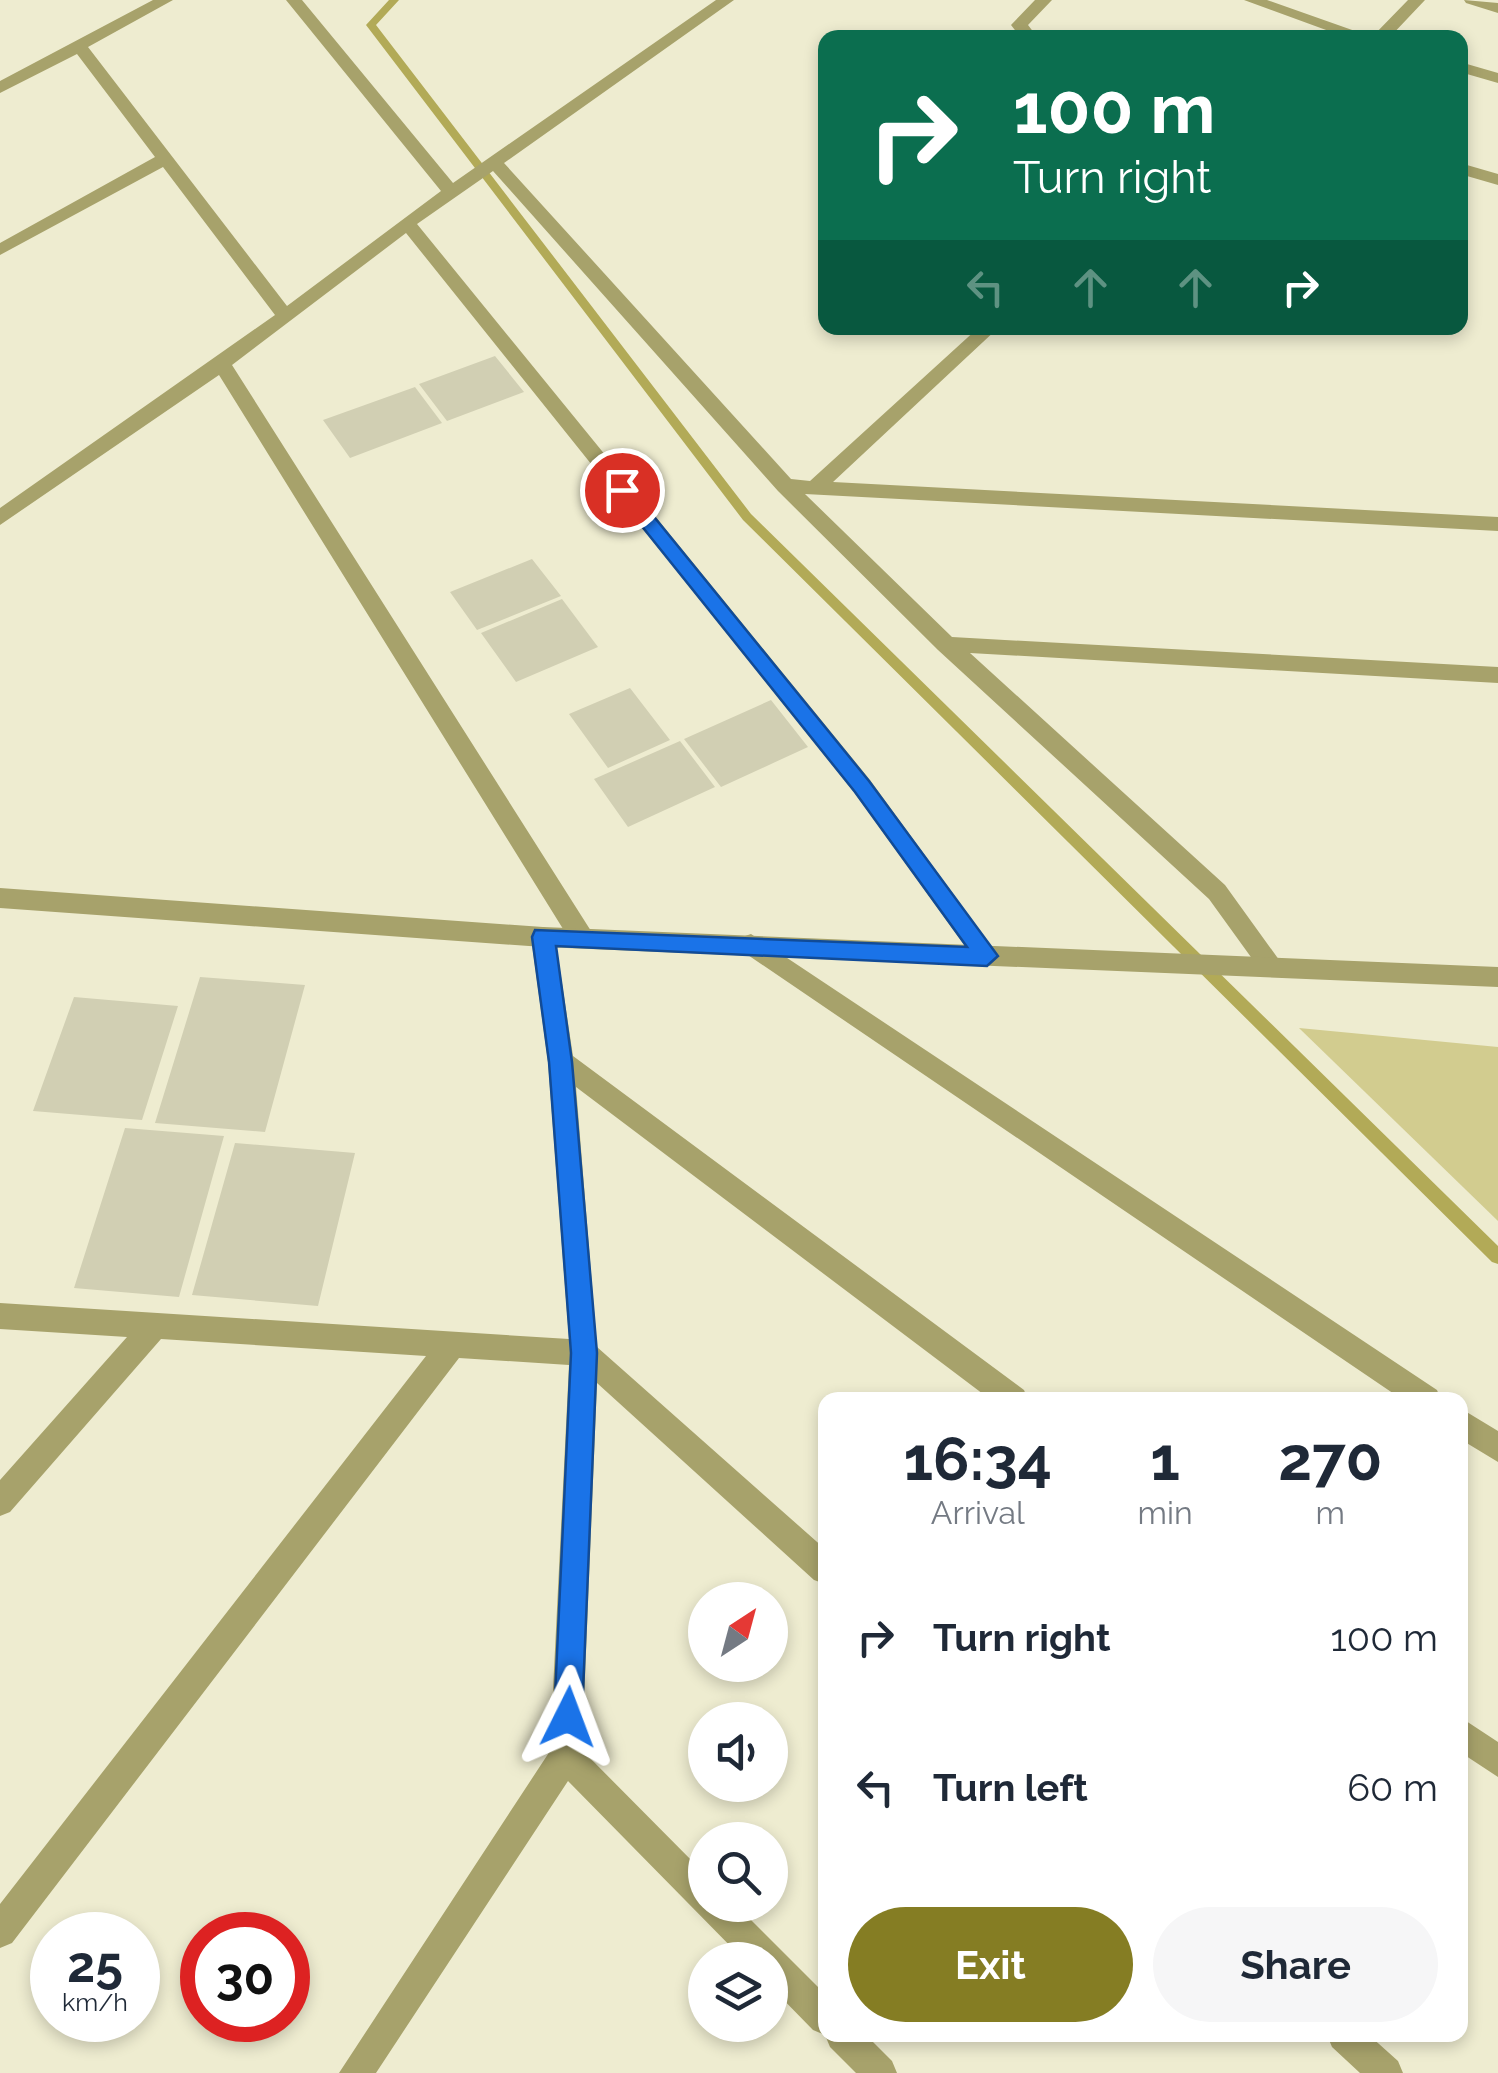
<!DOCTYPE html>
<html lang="en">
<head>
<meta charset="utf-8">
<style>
  :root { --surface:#fff; --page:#f6f6f7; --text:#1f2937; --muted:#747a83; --accent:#857d23 }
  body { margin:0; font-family:Raleway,sans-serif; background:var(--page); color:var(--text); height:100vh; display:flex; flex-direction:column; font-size:38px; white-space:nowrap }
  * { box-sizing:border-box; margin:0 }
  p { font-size:32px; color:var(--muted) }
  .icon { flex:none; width:55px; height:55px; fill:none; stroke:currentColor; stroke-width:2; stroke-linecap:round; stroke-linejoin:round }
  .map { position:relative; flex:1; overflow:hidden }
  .details { position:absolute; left:818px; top:1392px; width:650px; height:650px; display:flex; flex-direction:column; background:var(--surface); border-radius:20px; box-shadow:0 5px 15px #0003 }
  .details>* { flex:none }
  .top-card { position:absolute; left:818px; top:30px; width:650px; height:305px; border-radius:20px; box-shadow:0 5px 15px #0003; background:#0b6e4f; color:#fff; overflow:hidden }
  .needle { width:65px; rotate:36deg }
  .tools { position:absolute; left:688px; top:1582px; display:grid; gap:20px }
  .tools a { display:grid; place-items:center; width:100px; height:100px; border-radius:50%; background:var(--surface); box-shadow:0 5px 15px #0003; font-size:50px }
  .speed { position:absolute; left:30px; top:1912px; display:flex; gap:20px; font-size:50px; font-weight:700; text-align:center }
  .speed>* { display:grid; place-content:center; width:130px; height:130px; border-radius:50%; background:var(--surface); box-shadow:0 5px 15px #0003; line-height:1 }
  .speed small { font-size:25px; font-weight:400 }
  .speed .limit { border:15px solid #d22; background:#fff; color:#111 }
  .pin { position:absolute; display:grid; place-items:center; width:85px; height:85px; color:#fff; margin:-42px; border:5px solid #fff; border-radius:50%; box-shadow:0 2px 10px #0007 }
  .me { position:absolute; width:110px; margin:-55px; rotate:3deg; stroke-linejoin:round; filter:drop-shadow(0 0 8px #0008) }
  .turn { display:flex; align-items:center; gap:35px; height:210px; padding:0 30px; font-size:45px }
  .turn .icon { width:130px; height:130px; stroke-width:2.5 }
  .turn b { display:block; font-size:70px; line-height:85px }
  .lanes { display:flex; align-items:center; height:95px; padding:0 30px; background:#0003; justify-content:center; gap:50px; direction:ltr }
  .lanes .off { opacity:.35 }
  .eta { display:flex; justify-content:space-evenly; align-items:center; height:170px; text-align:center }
  .eta b { font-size:60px; font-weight:700; line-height:70px }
  .primary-button { display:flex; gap:20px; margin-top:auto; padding:20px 30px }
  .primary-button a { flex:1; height:115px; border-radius:60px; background:var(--accent); color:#fff; font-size:40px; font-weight:700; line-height:115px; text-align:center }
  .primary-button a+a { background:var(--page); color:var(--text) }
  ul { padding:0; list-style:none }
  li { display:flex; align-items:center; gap:30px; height:150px; padding:0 30px }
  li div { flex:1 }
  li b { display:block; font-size:38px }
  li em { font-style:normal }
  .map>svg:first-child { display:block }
</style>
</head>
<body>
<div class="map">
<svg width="1498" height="2073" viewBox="0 0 1498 2073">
  <rect width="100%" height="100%" fill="#eeecd0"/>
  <!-- green -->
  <path fill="#d2cc8f" d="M1299 1028 1498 1047V1221Z"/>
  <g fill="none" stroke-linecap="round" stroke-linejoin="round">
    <!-- stream -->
    <path fill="#b2aa57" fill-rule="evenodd" d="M389 0H399L376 25 751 514 1498 1246V1264L1492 1262 743 520 366 25Z"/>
  </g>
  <!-- building -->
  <path fill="#d1cfb3" d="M495 356 524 392 447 421 419 384Z
    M415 387 442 423 350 458 323 420Z
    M532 559 561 596 477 630 450 592Z
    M562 599 598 647 516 682 481 633Z
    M630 688 670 740 608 768 569 714Z
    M771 700 808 747 721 787 684 739Z
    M680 741 715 787 628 827 594 779Z
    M200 977 305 985 265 1132 155 1123Z
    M74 997 178 1006 142 1120 33 1111Z
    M125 1128 224 1136 179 1297 74 1288Z
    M235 1143 355 1153 318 1306 192 1295Z"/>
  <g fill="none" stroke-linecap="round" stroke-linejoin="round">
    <!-- minor -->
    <path fill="#a7a26b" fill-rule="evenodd" d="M153 0H173L88 47 287 306 441 191 286 0H302L453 183 716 0H734L504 163 791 479 810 481 978 328H998L833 482 1498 517V531L805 494 952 637 1498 667V683L970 653 1225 885 1282 964 1279 971H1261L1209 899 938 650 778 491 493 171 417 224 870 780 999 957 996 964H978L854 792 406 233 232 365 591 931 594 938 591 945H573L219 375 0 525V508L275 315 163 167 0 255V243L155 157 77 54 0 93V81Z
      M1035 0H1052L1028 25 1038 38H1021L1011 25Z
      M1244 0H1267L1372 37 1408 0H1425L1389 38H1348Z
      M1464 0 1498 3V13L1466 3Z
      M1460 62 1498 73V83L1460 72Z
      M1460 163 1498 174V185L1460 174Z
      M543 927 552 930 555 937 573 1056 1024 1390 1028 1400H991L576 1087 597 1347 825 1549V1584L814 1580 597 1383 582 1750 705 1874V1905H736L825 1994V2035L813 2030 770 1986V1960H744L568 1781 376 2073H339L550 1751 569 1365 459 1358 12 1943 0 1948V1904L426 1356 161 1339 10 1512 0 1516V1480L127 1337 0 1329V1303L569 1339 548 1062 531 937 534 930Z
      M751 934 1437 1390 1441 1400H1403L742 951 739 944 742 937Z
      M1460 1408 1498 1431V1462L1460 1439Z
      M1460 1717 1498 1742V1777L1460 1752Z
      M825 2035H866L892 2061 897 2073H856L830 2047Z
      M1327 2035H1369L1398 2061 1403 2073H1360L1332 2047Z"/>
    <!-- tertiary -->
    <path fill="#a7a26b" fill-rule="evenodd" d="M0 888 543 927 1498 967V987L543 947 0 908Z"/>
  </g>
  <!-- route -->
  <path fill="#1a73e8" stroke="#114b97" stroke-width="2.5" d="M622 484 629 486 869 781 998 956 987 966 556 946 572 1062 597 1353 582 1717 578 1727 568 1731 558 1727 554 1717 571 1353 549 1062 532 937 535 930 967 947 855 792 616 494 613 490Z"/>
</svg>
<div class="tools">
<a><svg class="needle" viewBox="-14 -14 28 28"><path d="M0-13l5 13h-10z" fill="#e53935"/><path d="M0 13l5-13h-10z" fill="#747a83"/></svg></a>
<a><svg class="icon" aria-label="sound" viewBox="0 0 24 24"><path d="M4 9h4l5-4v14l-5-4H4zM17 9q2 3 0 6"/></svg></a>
<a><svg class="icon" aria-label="search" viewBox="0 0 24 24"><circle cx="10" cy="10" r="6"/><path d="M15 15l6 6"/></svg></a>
<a><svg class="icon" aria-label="layers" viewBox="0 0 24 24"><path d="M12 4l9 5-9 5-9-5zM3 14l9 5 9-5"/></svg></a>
</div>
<div class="speed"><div>25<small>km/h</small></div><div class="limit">30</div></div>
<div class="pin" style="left:622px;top:490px;background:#d93025"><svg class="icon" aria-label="arrive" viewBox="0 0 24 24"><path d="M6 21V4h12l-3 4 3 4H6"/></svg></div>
<svg class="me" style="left:568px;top:1717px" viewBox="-20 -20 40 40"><path d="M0-17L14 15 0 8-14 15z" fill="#1a73e8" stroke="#fff" stroke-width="4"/></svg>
<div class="top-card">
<div class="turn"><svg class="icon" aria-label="right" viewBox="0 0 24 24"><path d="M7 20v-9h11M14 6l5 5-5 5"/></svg><div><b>100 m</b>Turn right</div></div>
<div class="lanes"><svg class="icon off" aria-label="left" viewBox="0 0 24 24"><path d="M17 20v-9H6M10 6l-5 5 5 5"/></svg><svg class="icon off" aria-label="ahead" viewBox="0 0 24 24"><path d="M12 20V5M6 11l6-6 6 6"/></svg><svg class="icon off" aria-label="ahead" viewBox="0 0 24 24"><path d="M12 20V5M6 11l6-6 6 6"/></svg><svg class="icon" aria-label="right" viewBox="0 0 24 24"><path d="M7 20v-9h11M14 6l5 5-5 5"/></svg></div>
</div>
<section class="details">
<div class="eta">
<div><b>16:34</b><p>Arrival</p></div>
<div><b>1</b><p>min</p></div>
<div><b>270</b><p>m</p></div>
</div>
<ul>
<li><svg class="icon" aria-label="right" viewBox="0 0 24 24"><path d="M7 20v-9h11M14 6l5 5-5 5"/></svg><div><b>Turn right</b></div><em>100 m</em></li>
<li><svg class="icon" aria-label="left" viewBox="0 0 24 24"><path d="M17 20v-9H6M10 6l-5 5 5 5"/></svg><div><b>Turn left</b></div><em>60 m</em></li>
</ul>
<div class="primary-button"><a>Exit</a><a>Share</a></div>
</section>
</div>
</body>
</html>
